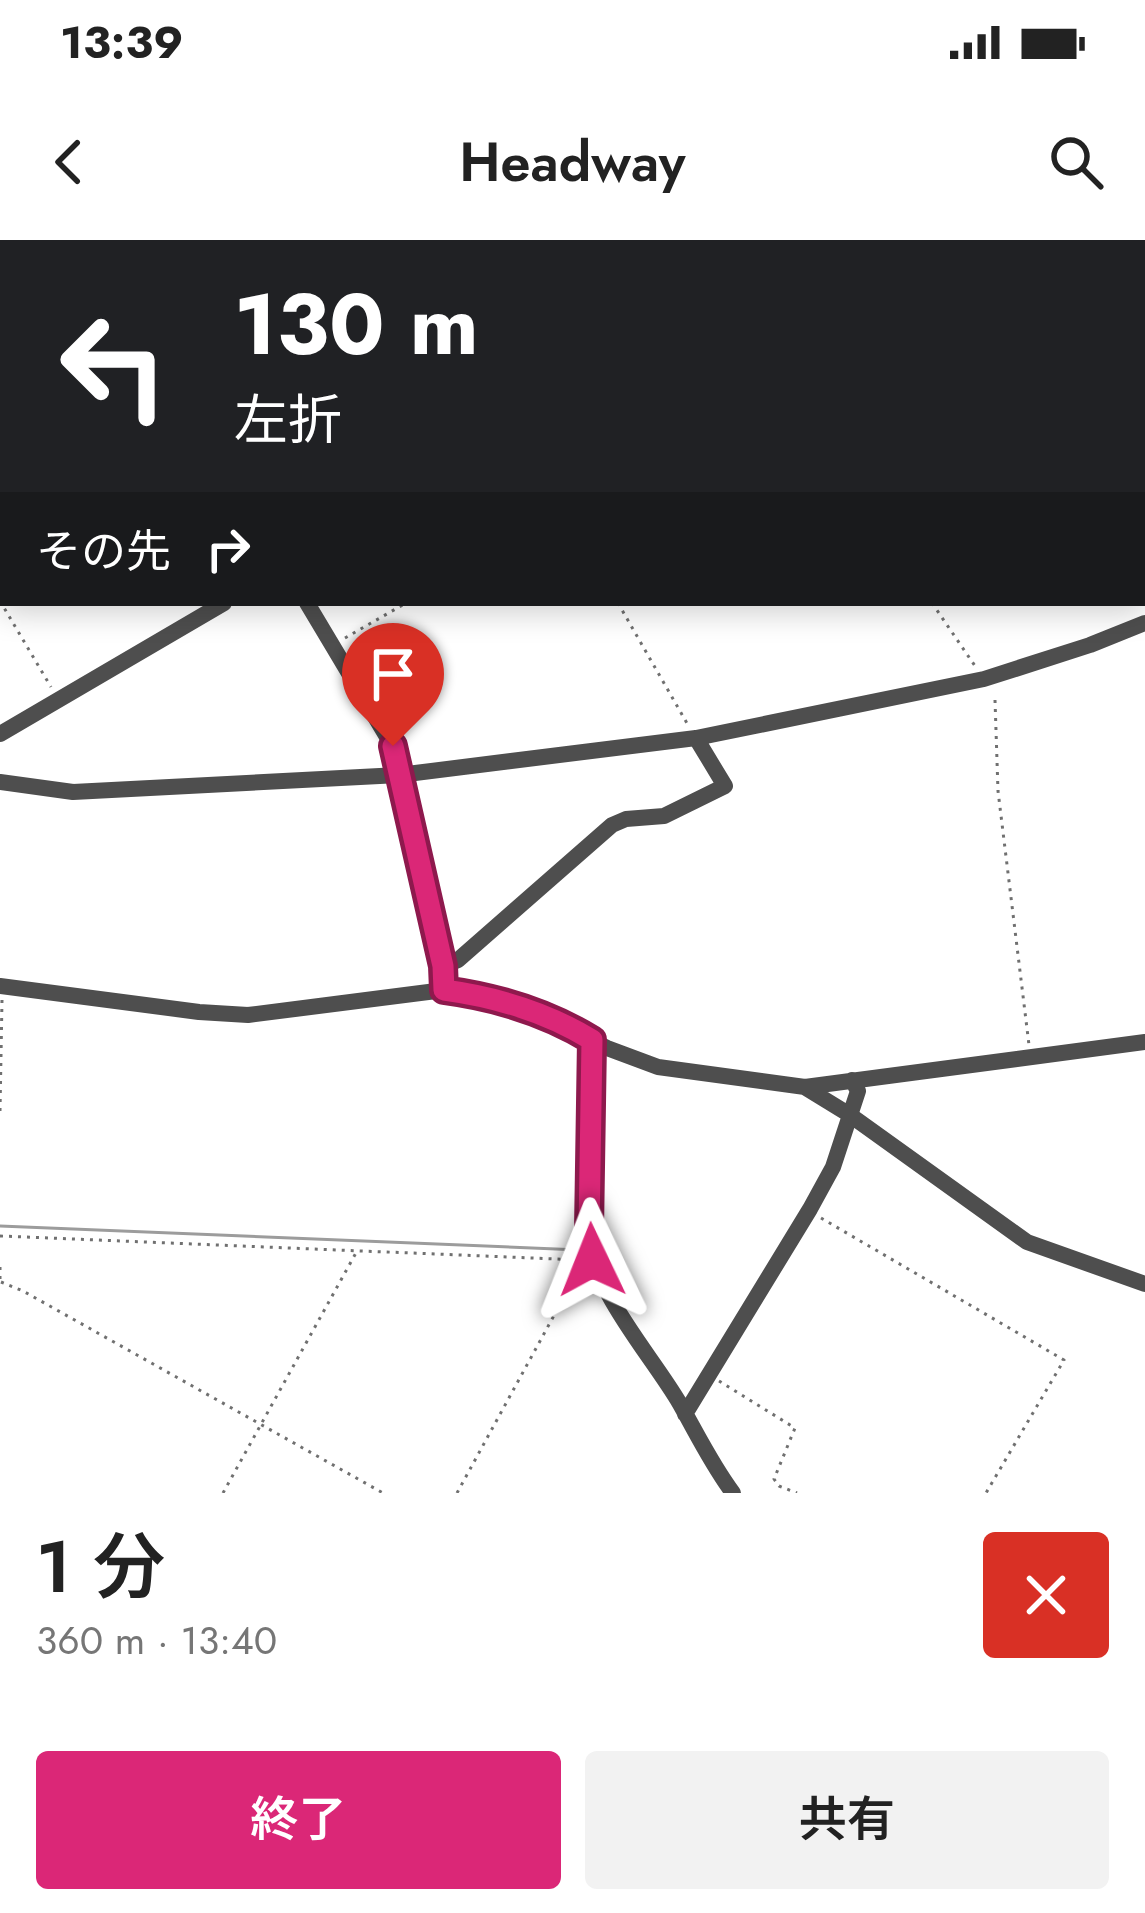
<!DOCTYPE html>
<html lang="ja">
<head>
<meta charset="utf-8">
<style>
  :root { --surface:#fff; --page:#f2f2f2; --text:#222; --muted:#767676; --accent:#db2777 }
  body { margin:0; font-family:Jost,"Noto Sans JP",sans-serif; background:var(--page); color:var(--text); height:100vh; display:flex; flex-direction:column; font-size:45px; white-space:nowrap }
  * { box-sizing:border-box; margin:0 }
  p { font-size:39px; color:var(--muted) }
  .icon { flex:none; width:66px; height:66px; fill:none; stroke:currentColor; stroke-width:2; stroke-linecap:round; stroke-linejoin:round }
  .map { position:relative; height:1253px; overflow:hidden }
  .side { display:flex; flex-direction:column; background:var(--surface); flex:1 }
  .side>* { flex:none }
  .guide { position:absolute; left:0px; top:0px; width:1146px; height:366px; box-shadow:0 6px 30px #0003; background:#202124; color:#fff; overflow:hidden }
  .pin { position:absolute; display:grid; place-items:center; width:102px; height:102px; color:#fff; margin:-123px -51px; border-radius:50% 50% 50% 0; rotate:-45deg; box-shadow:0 0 12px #0007 }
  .pin .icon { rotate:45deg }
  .me { position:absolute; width:132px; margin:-66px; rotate:358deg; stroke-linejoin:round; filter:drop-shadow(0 0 9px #0008) }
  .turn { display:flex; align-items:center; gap:42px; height:252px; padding:0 36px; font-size:54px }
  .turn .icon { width:156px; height:156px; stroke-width:2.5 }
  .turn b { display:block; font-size:84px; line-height:102px }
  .then { display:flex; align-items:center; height:114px; padding:0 36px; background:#0003; gap:24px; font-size:45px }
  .round { display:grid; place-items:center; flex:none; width:126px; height:126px; border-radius:12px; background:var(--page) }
  .head { display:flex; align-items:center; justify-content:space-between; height:204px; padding:0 36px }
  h1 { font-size:72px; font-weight:600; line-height:90px }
  .cta { display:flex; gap:24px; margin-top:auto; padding:24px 36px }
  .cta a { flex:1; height:138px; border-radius:12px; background:var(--accent); color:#fff; font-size:48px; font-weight:600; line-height:138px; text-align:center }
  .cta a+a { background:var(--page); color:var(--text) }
  .status { display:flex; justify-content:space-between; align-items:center; height:84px; padding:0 60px; background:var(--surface); direction:ltr }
  .status svg { height:33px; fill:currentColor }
  header { display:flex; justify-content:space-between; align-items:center; height:156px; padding:0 36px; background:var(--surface); font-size:54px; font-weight:600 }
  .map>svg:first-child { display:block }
</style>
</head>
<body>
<div class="status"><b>13:39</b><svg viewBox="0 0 49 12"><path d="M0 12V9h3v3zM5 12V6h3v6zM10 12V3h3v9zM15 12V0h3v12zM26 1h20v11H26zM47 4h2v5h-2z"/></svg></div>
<header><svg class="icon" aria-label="back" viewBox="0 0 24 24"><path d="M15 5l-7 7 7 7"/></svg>Headway<svg class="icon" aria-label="search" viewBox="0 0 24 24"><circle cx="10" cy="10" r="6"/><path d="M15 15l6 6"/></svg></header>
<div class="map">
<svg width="1145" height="1253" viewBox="0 0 1145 1253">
  <rect width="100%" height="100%" fill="#fff"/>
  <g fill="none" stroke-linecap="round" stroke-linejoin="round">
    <!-- stream -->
    <path stroke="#9c9c9c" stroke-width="3" d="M1059 0 1061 3
      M1143 141 1145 144
      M0 986 580 1010"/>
    <!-- path -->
    <path stroke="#707070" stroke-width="3" stroke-dasharray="3 6" stroke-linecap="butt" d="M404 0 406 3
      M717 0 719 3
      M146 3 151 0
      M0 89 3 87
      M0 361 51 447
      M618 363 688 485
      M932 363 975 426
      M345 398 406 363
      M995 460 998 551 1029 805
      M0 871 2 760
      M821 978 1064 1120 986 1253
      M0 996 580 1020
      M0 1027V1045
      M1 1042 23 1051 383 1253
      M719 1141 795 1188 774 1239 779 1246 797 1253
      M223 1253 357 1011
      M457 1253 575 1037 580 1021"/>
    <!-- minor -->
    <path stroke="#4e4e4e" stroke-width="16" d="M97 0 99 3
      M307 363 393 507 443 726 444 750
      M0 494 224 363
      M0 542 73 552 399 535 696 498 984 439 1090 405 1145 383
      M443 726 458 720 612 585 626 579 664 576 725 546 696 498
      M0 746 199 772 248 775 444 750 484 755 528 769 607 808 658 827 805 847 1145 802
      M593 800 589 990C589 1048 651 1114 680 1164 697 1194 712 1225 733 1253
      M806 848 850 875 1027 1002 1145 1044
      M685 1174 810 969 833 927 858 851 852 840"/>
  </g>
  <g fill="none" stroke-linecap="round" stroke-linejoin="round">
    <defs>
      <path id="route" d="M393 506 443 726 444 750C496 757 548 773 592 800L589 990 592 1020"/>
    </defs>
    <!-- route casing -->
    <use href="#route" stroke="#8e194d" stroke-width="30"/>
    <!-- route -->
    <use href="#route" stroke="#db2777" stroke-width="21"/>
  </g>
</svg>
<div class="pin" style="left:393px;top:506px;background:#d93025"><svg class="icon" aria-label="arrive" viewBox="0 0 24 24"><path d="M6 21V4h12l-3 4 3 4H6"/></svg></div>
<svg class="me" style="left:592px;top:1020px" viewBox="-20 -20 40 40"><path d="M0-17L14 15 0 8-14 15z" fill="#db2777" stroke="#fff" stroke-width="4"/></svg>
<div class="guide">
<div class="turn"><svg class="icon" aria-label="left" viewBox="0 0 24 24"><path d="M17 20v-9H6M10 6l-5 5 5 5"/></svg><div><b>130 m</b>左折</div></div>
<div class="then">その先<svg class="icon" aria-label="right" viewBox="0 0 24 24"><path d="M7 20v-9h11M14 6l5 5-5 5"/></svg></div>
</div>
</div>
<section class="side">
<div class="head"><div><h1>1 分</h1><p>360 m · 13:40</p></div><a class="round" style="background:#d93025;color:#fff"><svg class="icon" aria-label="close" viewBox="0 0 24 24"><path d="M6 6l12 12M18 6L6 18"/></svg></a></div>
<div class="cta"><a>終了</a><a>共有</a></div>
</section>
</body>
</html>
